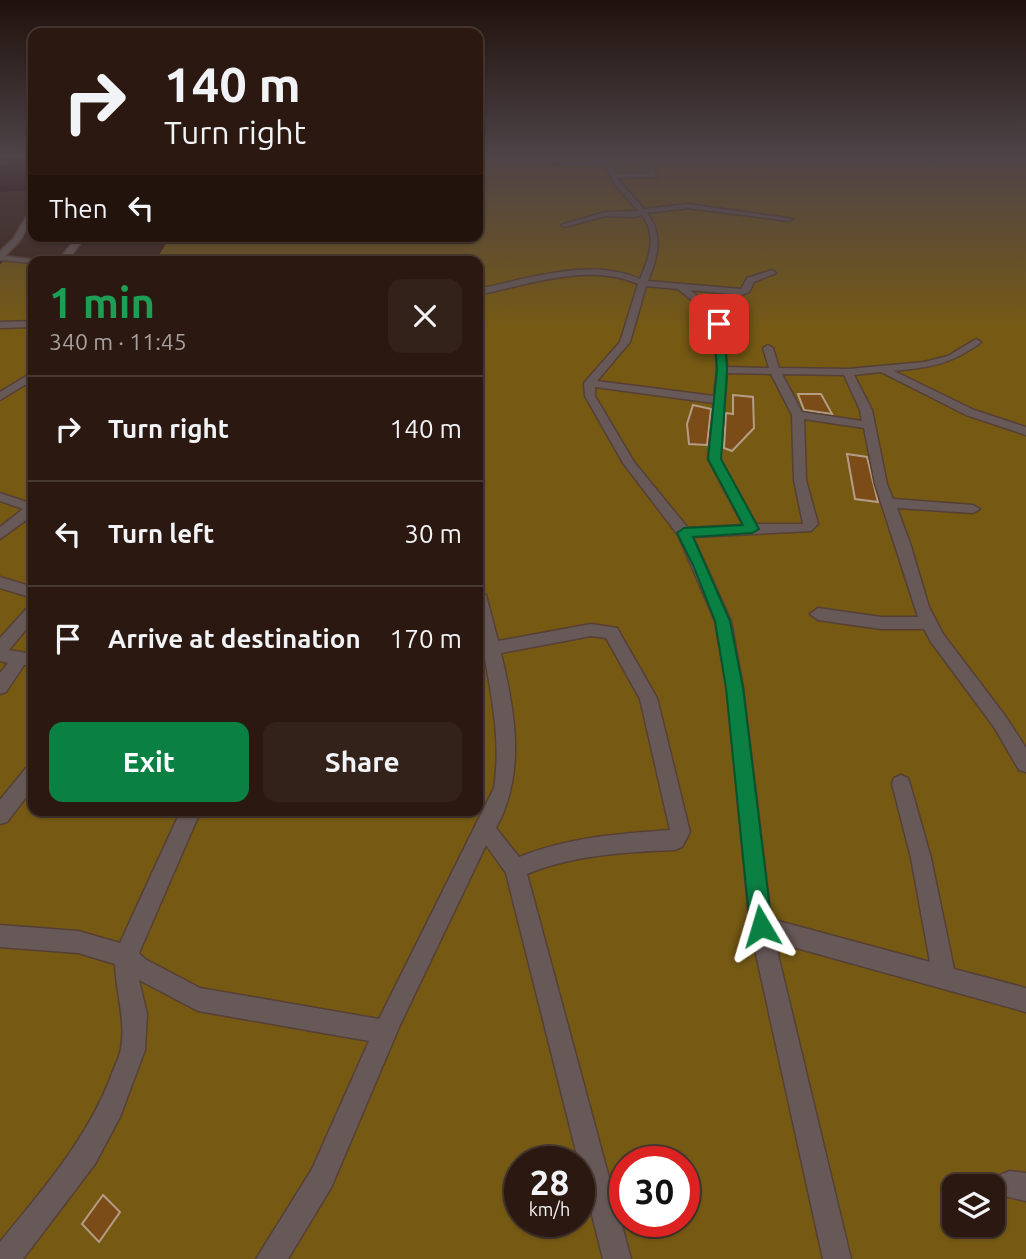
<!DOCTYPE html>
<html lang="en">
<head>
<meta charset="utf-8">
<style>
  :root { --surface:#2b1911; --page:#33221a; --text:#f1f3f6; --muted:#a6a09f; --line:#473831; --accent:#0b8043 }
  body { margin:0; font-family:Ubuntu,sans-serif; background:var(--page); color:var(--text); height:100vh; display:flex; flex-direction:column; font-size:26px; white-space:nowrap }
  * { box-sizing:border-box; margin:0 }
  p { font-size:23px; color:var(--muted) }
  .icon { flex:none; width:38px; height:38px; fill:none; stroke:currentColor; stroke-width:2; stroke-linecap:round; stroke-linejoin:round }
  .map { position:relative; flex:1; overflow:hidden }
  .panel { position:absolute; left:28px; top:256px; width:455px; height:560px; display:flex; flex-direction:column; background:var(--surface); border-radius:14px; box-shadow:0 2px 5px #0004,0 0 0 2px var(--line) }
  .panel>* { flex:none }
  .hud { position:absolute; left:28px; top:28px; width:455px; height:214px; border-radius:14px; box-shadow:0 2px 5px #0004,0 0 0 2px var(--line); background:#2b1911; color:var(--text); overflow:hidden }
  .controls { position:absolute; left:942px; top:1174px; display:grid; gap:14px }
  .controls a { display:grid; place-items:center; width:63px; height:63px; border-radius:14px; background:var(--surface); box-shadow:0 2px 5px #0004,0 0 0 2px var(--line); font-size:35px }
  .speed { position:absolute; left:504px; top:1146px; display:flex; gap:14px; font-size:35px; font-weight:700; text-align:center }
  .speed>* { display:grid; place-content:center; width:91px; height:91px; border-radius:50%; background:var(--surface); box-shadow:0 2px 5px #0004,0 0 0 2px var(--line); line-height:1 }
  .speed small { font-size:18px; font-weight:400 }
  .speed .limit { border:10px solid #d22; background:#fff; color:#111 }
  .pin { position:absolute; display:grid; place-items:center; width:60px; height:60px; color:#fff; margin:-30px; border-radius:14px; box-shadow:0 4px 10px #0006 }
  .me { position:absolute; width:77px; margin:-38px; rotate:353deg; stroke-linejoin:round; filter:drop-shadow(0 0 5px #0008) }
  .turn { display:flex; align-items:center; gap:24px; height:147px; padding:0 21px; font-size:32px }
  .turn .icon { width:91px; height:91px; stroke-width:2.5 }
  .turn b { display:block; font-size:49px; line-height:60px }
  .then { display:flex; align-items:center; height:66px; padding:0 21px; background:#0003; gap:14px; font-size:26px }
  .round { display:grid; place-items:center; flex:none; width:74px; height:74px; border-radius:14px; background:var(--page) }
  .summary { display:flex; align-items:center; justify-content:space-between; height:119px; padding:0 21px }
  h1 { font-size:42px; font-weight:600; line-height:52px; color:#1e9e55 }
  .primary-button { display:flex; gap:14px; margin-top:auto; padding:14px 21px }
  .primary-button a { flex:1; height:80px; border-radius:14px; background:var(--accent); color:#fff; font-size:28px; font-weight:600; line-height:80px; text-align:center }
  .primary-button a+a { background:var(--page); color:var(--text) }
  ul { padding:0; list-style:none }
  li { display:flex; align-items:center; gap:21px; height:105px; padding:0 21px; border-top:2px solid var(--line) }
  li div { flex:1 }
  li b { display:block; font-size:26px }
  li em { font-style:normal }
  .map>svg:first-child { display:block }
</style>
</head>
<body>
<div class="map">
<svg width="1026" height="1259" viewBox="0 0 1026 1259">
  <rect width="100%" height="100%" fill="#392117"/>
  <!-- forest -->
  <path fill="#765a14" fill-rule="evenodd" d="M478 156H1026V1259H0V264L4 261 33 262V810H478V261H155L171 236H478ZM520 1162H579V1222H520ZM625 1162H684V1222H625ZM954 1186H992V1225H954Z"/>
  <!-- water -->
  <path fill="#25010f" d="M33 158V190L0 192V167Z"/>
  <!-- building -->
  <path fill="#7b4c18" stroke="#b49c86" stroke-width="2" d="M798 394H821L832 414 804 410Z
    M733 395 753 397 754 428 732 451 724 448 726 413 733 414Z
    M693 405 711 409 707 445 689 444 687 424Z
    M847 454 867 457 878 502 855 499Z
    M103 1195 120 1212 99 1242 82 1224Z"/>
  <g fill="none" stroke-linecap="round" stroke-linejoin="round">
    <defs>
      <path id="street" d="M604 156H610L615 174 651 173 644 161 647 156H653L650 161 659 179 653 177 617 178 644 209 688 204 793 219 789 221 688 208 647 213C664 236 658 256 648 281L741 289 747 278 772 270 776 273 754 282 749 292 742 295 690 290C728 320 723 320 727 367L769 368 763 348 768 345 773 348 779 368 848 369 924 362 948 356 976 339 981 342 979 344C948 365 932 367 894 371L974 410 1026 427V435L966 415 881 372 854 375 872 410 887 484 893 499 973 505 980 509 973 513 897 508 910 543 929 607 943 634 1006 717 1026 748V772L1019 770 994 727 931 642 924 629H881L818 620 810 614 818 608 881 617H918L875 484 864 428 804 419 806 480 818 524 811 531 693 537 731 621 743 688 771 919 930 962 911 858 892 784 894 778 901 775 908 778 910 784 931 858 954 969 1026 988V1012L775 942 851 1259H823L750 927 727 688 715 621 678 535 623 463 585 396 584 383 620 342 638 284C589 262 527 285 478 295V289C527 279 592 257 640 279 650 256 657 236 642 215L634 217 605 216 565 227 561 225 605 212 638 211 615 185 605 165 553 164 605 161ZM646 286 678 289 709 314 714 325 717 370 714 396 597 381 630 342ZM727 373 771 374 792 415 794 480 803 524H756L720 459ZM782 374 844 375 860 410 862 421 802 412ZM595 387 714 403 708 459 743 525 688 528 634 462 595 396Z
        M921 156H930L945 163 940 164Z
        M28 214H33V218L19 242 5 256 44 261H33V263L0 260V251L13 239Z
        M78 236H86L67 261H54L60 258Z
        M237 256H243V261H235Z
        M33 321V327L0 328V322Z
        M33 372V380L0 400V392Z
        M0 493 33 504V515L0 539V527L23 509 0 501Z
        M0 577 33 587V598L0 588Z
        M478 590 486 595 498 641 591 624 617 628 657 698 690 832 682 847 675 850C625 852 573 855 527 874L631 1259H603L506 873 486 845 400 1025 331 1188 288 1259H256L312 1169 369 1041 198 1011 139 980 147 1014 145 1050 120 1117 95 1164 23 1259H0V1242C42 1190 85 1142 110 1079 113 1069 119 1059 121 1049 126 1020 116 993 115 964L78 953 0 947V925L78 931 120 943 181 810H201L139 953 145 959 200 988 379 1019 494 788C505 718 478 657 478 590ZM591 636 606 638 640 699 670 830C617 834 569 837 519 857L496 828C526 773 515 712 501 653Z
        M33 605V621L9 650 33 654V666L24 665 6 692 0 694V673L8 663 0 661V638L28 607Z
        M33 766V788L7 822 0 824V800L26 768Z
        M1010 1171 1026 1173V1201L1000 1195 996 1185 1000 1175Z"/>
    </defs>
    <!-- street casing -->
    <use href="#street" stroke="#563f35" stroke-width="3"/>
    <!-- street -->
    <use href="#street" fill="#675958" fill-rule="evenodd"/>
  </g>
  <!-- sky -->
  <linearGradient id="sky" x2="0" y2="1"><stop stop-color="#1f120d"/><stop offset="0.47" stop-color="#4e4347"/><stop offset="1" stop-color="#4e4347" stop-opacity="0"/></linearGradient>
  <rect width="1026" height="332" fill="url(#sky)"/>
  <!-- route -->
  <path fill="#0b8043" stroke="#07532c" stroke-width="2" d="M719 322 724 324 727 370 721 459 759 529 752 533 693 537 730 621 743 688 772 926 769 934 761 937 753 934 750 926 726 688 715 621 693 565 677 533 684 528 743 525 708 459 717 370 714 324Z"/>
</svg>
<div class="controls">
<a><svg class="icon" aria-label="layers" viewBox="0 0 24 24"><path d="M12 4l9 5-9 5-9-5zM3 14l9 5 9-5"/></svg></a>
</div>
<div class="speed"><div>28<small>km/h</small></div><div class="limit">30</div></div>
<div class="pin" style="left:719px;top:324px;background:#d93025"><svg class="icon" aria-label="arrive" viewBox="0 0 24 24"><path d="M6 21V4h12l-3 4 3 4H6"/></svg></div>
<svg class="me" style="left:761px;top:926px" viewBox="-20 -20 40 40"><path d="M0-17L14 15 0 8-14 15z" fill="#0b8043" stroke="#fff" stroke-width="4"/></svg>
<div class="hud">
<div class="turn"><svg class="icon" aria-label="right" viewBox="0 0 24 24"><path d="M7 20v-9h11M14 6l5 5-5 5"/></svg><div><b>140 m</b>Turn right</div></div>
<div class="then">Then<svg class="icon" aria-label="left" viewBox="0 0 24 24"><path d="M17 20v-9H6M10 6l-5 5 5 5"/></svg></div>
</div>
<section class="panel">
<div class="summary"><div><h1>1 min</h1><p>340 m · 11:45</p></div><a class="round"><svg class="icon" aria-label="close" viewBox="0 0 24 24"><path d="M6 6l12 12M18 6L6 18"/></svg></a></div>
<ul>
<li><svg class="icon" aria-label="right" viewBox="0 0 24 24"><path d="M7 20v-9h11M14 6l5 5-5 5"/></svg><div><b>Turn right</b></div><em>140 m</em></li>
<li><svg class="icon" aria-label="left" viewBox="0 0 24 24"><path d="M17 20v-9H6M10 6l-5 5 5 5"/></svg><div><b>Turn left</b></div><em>30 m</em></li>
<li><svg class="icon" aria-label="arrive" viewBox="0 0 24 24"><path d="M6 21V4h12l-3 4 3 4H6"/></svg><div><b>Arrive at destination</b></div><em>170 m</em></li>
</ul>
<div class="primary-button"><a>Exit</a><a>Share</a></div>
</section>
</div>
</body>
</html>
